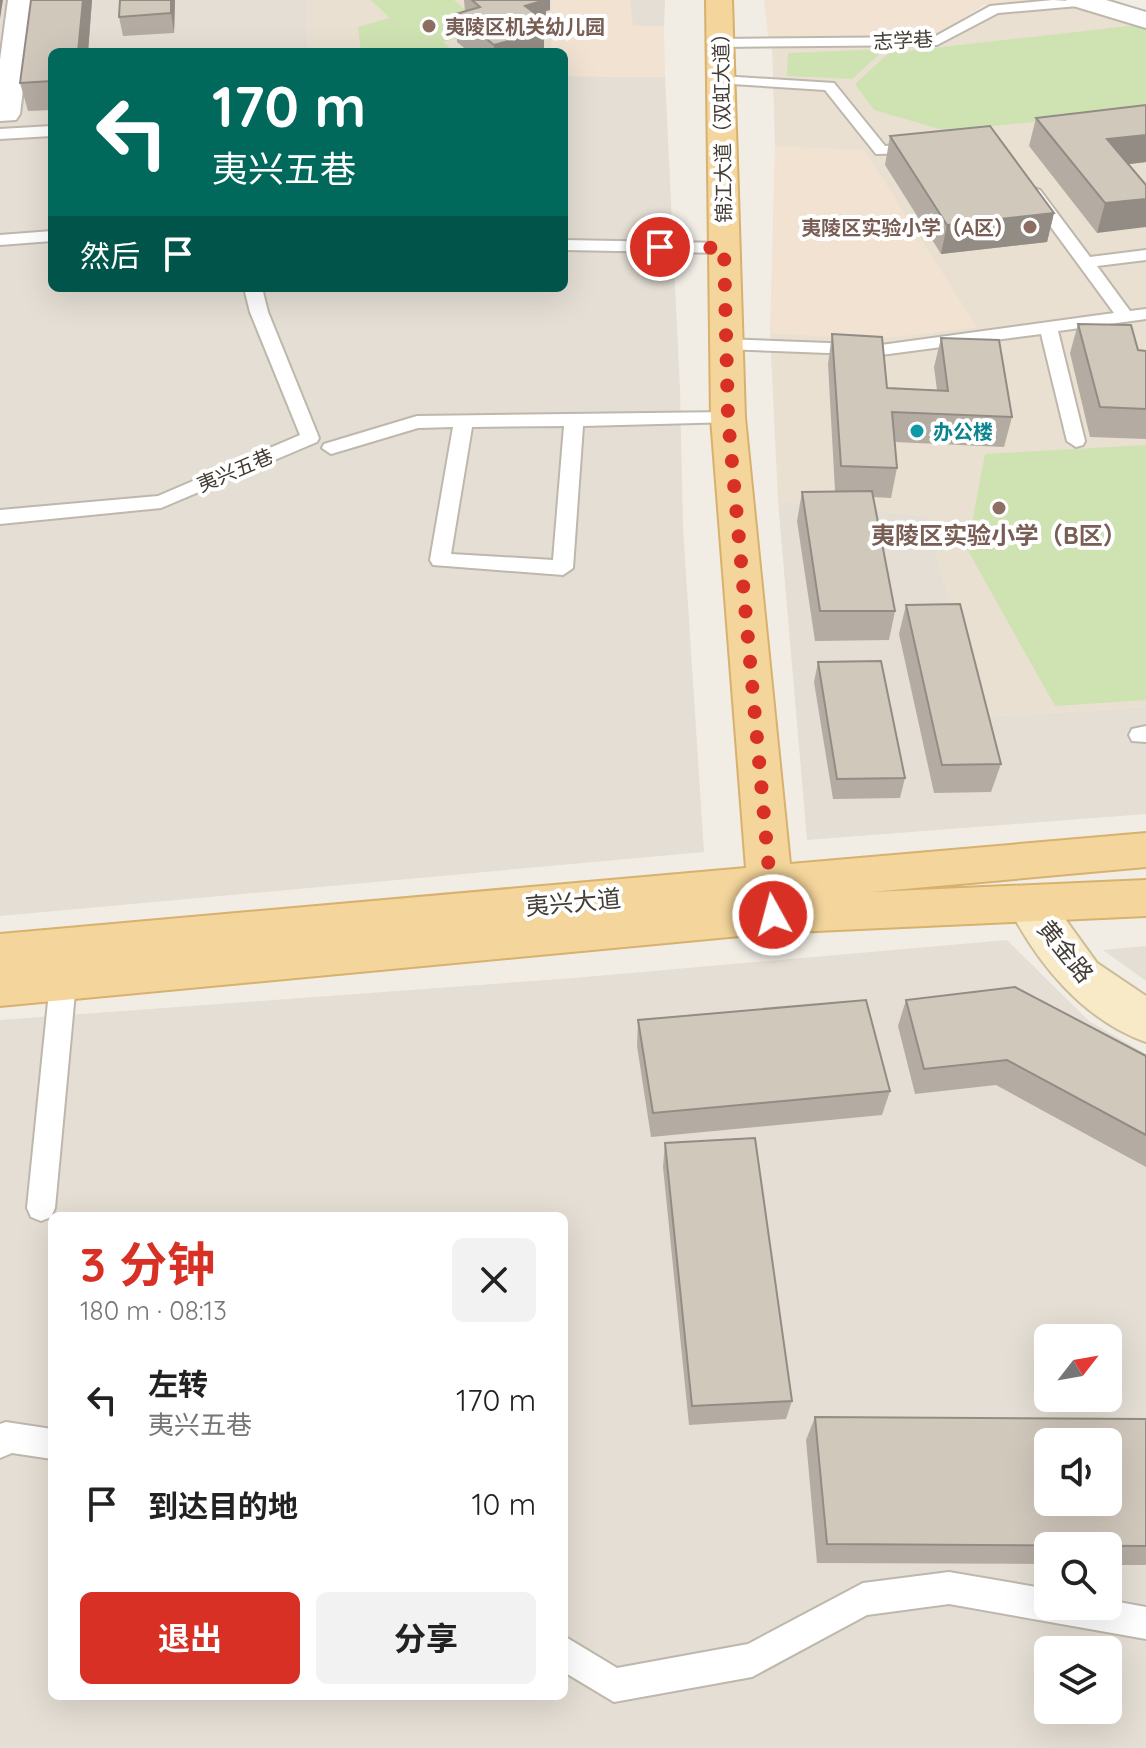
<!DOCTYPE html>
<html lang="zh">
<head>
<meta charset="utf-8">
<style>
  :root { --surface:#fff; --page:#f2f2f2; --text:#222; --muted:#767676; --accent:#d93025 }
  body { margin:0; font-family:Quicksand,"Noto Sans SC",sans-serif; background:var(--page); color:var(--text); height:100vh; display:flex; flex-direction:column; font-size:30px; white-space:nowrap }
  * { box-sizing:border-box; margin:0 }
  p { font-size:26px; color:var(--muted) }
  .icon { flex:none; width:44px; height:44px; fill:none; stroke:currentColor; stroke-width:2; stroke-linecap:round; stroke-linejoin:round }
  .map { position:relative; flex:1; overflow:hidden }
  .sheet { position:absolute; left:48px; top:1212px; width:520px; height:488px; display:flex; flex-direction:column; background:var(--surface); border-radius:12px; box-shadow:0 8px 32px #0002 }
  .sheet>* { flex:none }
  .banner { position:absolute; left:48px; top:48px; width:520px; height:244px; border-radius:12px; box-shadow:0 8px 32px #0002; background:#00695c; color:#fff; overflow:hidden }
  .needle { width:52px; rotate:59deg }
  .buttons { position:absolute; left:1034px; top:1324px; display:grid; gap:16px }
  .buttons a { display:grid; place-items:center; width:88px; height:88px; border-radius:12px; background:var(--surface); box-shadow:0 8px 32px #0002; font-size:40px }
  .pin { position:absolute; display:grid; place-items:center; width:68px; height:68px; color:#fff; margin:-34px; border:4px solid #fff; border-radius:50%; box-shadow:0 2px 8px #0007 }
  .me { position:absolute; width:88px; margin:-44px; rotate:353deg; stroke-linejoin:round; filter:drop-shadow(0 0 6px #0008) }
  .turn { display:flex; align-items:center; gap:28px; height:168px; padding:0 32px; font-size:36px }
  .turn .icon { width:104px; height:104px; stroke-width:2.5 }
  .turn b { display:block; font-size:56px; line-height:68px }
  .then { display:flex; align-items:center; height:76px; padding:0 32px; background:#0003; gap:16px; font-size:30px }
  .round { display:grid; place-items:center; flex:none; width:84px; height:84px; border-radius:12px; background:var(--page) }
  .overview { display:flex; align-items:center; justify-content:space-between; height:136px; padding:0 32px }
  h1 { font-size:48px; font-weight:700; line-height:60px; color:var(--accent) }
  .primary-button { display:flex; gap:16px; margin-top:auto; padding:16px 32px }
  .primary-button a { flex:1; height:92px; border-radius:12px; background:var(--accent); color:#fff; font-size:32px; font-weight:700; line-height:92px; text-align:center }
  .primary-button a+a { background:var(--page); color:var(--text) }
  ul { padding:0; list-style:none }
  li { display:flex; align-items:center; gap:24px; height:104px; padding:0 32px }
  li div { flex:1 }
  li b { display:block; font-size:30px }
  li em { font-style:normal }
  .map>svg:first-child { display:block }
</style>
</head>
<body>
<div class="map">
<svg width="1146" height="1748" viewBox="0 0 1146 1748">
  <rect width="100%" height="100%" fill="#f1ede5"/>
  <!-- residential -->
  <path fill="#e4ded4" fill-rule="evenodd" d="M0 0H307V52H52V288H564V76L665 77 680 389 683 528 704 852 0 916Z
    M630 0H665L664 26H632Z
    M778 501 926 516 982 717 1146 707V814L807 840Z
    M1007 940 1089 1021 1146 1054V1748H0V1020L574 978ZM52 1216H564V1696H52ZM1048 1338H1108V1398H1048ZM1048 1442H1108V1502H1048ZM1048 1546H1108V1606H1048ZM1048 1650H1108V1710H1048Z
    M1146 946V981L1103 950Z"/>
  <!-- commercial -->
  <path fill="#f1e2d2" d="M551 0H630L633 26H664L665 77 564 76V52H551Z
    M764 0H1045L984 5 931 38 769 42Z
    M775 146 864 149 978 327 875 339 770 333Z"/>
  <!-- education -->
  <path fill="#e9e0d1" d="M307 0H551V52H307Z
    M1077 7 1146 25V707L982 717 926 516 778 501 770 333 875 339 977 327 864 150 775 146 772 48 943 44 999 14Z"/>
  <!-- green -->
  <path fill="#cfe2b2" d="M371 0H454L474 17 471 34 443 42 454 52H361L358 27 390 18Z
    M1137 25 1146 29V110L946 131 874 110 855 84 889 53Z
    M885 49 852 79 787 76 788 53Z
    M1146 445V700L1055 706 967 549 985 454Z"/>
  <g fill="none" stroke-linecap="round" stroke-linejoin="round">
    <defs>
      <path id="lane" d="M1053 0 1085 2 1078 6 998 13 937 45 720 47 713 43 720 39 934 37 990 6Z
        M721 76 834 83 885 146 919 143 927 148 919 153 876 154 825 90 716 83 714 80Z
        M52 126V136L0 139V129Z
        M1034 188 1040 190 1090 257 1146 250V260L1097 266 1130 311 1146 309V319L1058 331 1085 441 1083 445 1076 447 1067 441 1041 334 881 355 725 349 716 344 725 339 881 345 1114 313 1026 193Z
        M52 231V241L0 245V235Z
        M564 240 724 243 732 248 724 253 564 250Z
        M244 288H262L268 312 319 438 317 442 161 508 0 524V510L158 496 300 435 250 312Z
        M728 412 737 418 735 422 583 426 573 568 563 575 433 565 430 560 453 427 418 428 331 454 322 448 324 444 417 416ZM564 426 553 560 451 554 472 427Z
        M1146 726V742L1132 741 1129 735 1132 729Z
        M63 971 72 974 76 982 55 1208 51 1217 41 1221 31 1217 27 1208 50 982 54 974Z
        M6 1422 52 1429V1459L12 1453 0 1458V1424Z
        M949 1572 1048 1589V1606H1108V1600L1146 1607V1639L949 1604 867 1615 752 1677 614 1702 564 1672V1636L617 1668 748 1644 863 1583Z"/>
      <path id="street" d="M8 0H34L20 114 16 120 0 121V60Z
        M1066 0H1106L1146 12V28L1070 5Z"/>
      <path id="secondary" d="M1029 886 1045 891 1097 963 1146 996V1042C1083 1020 1036 962 1007 904L1013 891Z"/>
      <path id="primary" d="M706 0H732L745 418 790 864 1146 833V867L871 892 1146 880V916L773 933 0 1006V934L746 868 711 418Z"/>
    </defs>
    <!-- lane casing -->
    <use href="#lane" stroke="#beb7ac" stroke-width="4"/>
    <!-- street casing -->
    <use href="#street" stroke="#beb7ac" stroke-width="4"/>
    <!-- secondary casing -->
    <use href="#secondary" stroke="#ccbc99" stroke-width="4"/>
    <!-- primary casing -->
    <use href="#primary" stroke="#d7b16d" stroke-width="4"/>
    <!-- lane -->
    <use href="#lane" fill="#fff" fill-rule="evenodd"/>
    <!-- street -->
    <use href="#street" fill="#fff" fill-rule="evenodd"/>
    <!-- secondary -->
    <use href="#secondary" fill="#f9eac7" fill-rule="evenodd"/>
    <!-- primary -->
    <use href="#primary" fill="#f4d59b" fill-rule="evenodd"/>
  </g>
  <!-- wall -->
  <path fill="#b4aca2" d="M31 0H92L88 52H52V110L28 111 20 83Z
    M175 0 174 33 123 36 119 17Z
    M464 0H550V10L546 11V28L542 29 544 52H469L457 42 456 14 465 11Z
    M1036 118 1146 162 1128 164 1097 233 1029 146Z
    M890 136 1054 213 1047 242 941 254 885 165Z
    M1078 324 1138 350 1146 351V439L1090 437 1070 353Z
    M832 334 887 388 937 390 934 367 941 338 1012 417 1004 447 895 442 897 468 891 498 873 497 895 611 889 640 815 641 797 521 802 492 835 491 828 364Z
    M906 605 1001 764 991 792 934 793 899 634Z
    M818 662 905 778 900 798 833 799 814 682Z
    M906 1000 1146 1056V1167L996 1085 915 1094 898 1026Z
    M638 1020 890 1091 882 1115 651 1137 637 1046Z
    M665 1143 792 1401 786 1419 689 1425 663 1167Z
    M815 1417 1146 1419V1565H1108V1546H1048V1564L817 1563 806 1440Z"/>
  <!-- shaded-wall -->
  <path fill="#928c84" d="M0 0H3L0 19Z
    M83 0H92L88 52H78Z
    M171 0H175L174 33 171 13Z
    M530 0H550V10L546 11V28L541 29 544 31V52H494V45Z
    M1146 135V162L1099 168 1107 139Z
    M1146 199V227L1097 233 1105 203Z
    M1054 213 1047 242 941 254 947 225Z"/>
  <!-- building -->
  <path fill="#d1c8bc" stroke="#928c84" stroke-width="2" fill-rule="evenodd" d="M31 0H83L78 52H52V81L20 83Z
    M120 0H171V13L119 17Z
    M472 0H545L525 6 541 18 531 21 544 31 494 45 456 14 480 7Z
    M1146 105V135L1107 139 1146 185V199L1105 203 1036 118Z
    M990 126 1054 213 947 225 890 136Z
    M1078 324 1131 325 1138 350 1146 351V409L1100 407Z
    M832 334 882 337 887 388 948 391 941 338 999 340 1012 417 892 412 897 468 841 466Z
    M872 491 895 611H820L802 492Z
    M960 604 1001 764 942 765 906 605Z
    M881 661 905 778 837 779 818 662Z
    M1015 987 1146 1056V1135L1007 1060 924 1069 906 1000Z
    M866 1000 890 1091 653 1113 638 1020Z
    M755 1138 792 1401 692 1406 665 1143Z
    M815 1417 1146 1419V1546L827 1544ZM1048 1442H1108V1502H1048Z"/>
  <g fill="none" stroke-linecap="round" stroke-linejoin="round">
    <!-- route -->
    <path stroke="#d93025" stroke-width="14" stroke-dasharray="0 25.2" d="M660 247 724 248 728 418 773 915"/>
  </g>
  <!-- markers -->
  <g fill="#8d6e63" stroke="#fff" stroke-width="3">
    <circle cx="429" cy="26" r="8"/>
    <circle cx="1030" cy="227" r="8"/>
    <circle cx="999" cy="508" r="8"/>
  </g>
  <circle fill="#0f9aa8" stroke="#fff" stroke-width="3" cx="917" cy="431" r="8"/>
  <g text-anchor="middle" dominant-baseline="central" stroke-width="8" stroke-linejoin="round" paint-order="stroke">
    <!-- far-education labels -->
    <g font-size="20" font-weight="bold" fill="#785e54" stroke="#fff" text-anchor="start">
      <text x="445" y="26">夷陵区机关幼儿园</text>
      <text x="1014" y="227" text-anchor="end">夷陵区实验小学（A区）</text>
    </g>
    <!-- far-street labels -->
    <g font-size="20" fill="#433d36" stroke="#fff">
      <text transform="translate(903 40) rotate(-3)">志学巷</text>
      <text transform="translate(722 123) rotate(-91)">锦江大道（双虹大道）</text>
      <text transform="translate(235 470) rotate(-23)">夷兴五巷</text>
    </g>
    <!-- far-culture labels -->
    <g font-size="20" font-weight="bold" fill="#0d838f" stroke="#fff" text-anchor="start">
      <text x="933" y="431">办公楼</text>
    </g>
    <!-- education labels -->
    <g font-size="24" font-weight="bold" fill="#785e54" stroke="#fff">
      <text x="999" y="535">夷陵区实验小学（B区）</text>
    </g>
    <!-- street labels -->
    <g font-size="24" fill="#433d36" stroke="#fff">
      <text transform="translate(573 902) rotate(-5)">夷兴大道</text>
      <text transform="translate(1066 951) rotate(51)">黄金路</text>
    </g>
  </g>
</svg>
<div class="buttons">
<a><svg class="needle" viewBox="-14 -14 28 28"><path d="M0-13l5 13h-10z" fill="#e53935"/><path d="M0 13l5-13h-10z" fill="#767676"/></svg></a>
<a><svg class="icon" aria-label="sound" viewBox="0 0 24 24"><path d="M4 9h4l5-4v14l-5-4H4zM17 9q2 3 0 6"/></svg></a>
<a><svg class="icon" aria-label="search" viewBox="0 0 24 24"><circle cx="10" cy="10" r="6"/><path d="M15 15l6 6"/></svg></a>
<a><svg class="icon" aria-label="layers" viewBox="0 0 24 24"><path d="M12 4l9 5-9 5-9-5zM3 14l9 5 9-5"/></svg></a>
</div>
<div class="pin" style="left:660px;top:247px;background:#d93025"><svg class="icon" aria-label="arrive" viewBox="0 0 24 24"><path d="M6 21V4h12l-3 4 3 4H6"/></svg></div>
<svg class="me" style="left:773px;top:915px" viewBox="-20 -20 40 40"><circle r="17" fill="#d93025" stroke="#fff" stroke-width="3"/><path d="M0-11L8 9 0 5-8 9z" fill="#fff"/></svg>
<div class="banner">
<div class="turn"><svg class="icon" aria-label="left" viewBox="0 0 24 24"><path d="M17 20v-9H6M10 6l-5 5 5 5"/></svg><div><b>170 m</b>夷兴五巷</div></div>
<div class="then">然后<svg class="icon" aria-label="arrive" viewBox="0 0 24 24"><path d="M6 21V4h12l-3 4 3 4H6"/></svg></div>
</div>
<section class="sheet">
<div class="overview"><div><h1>3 分钟</h1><p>180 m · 08:13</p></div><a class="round"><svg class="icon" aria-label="close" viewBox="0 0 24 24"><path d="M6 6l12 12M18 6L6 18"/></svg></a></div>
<ul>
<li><svg class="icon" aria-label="left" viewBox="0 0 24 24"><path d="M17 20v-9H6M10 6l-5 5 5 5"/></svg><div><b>左转</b><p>夷兴五巷</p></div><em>170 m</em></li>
<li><svg class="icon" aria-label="arrive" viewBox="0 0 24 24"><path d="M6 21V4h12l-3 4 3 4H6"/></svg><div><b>到达目的地</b></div><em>10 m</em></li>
</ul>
<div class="primary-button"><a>退出</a><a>分享</a></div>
</section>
</div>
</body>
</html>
